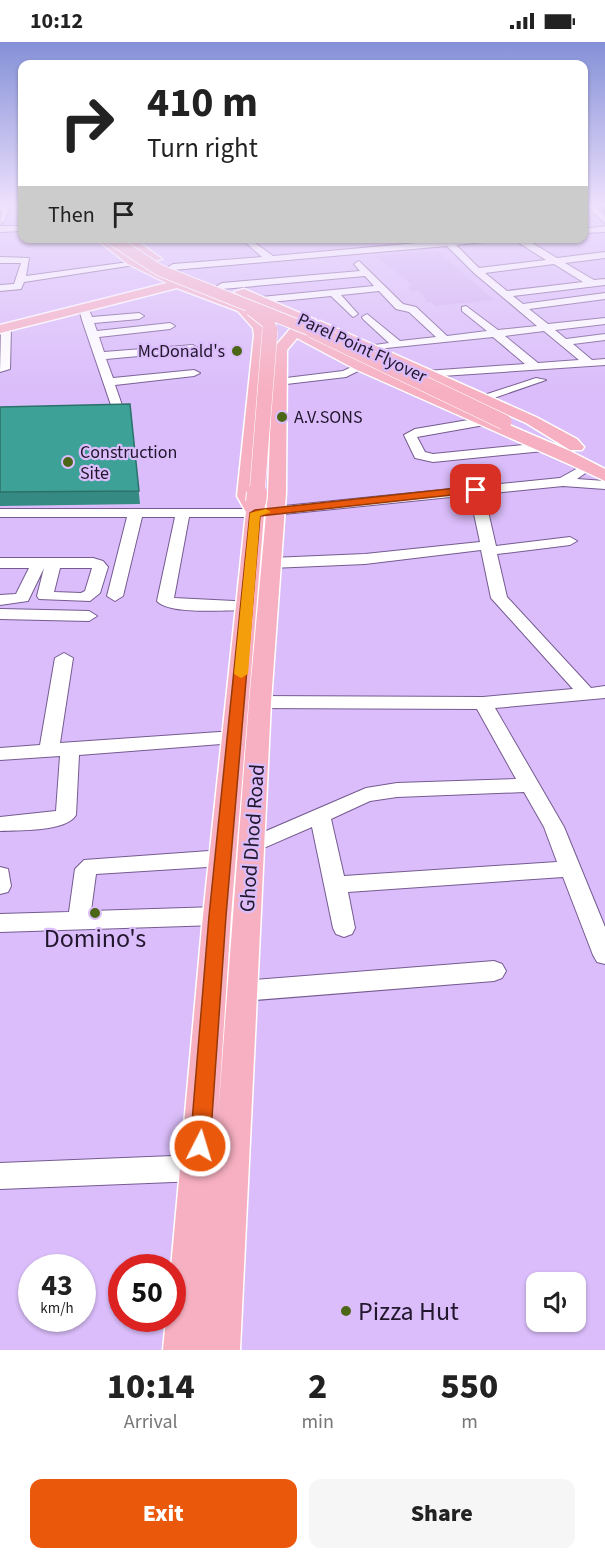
<!DOCTYPE html>
<html lang="en">
<head>
<meta charset="utf-8">
<style>
  :root { --surface:#fff; --page:#f6f6f6; --text:#222; --muted:#767676; --accent:#ea580c }
  body { margin:0; font-family:"Source Sans 3",sans-serif; background:var(--page); color:var(--text); height:100vh; display:flex; flex-direction:column; font-size:22px; white-space:nowrap }
  * { box-sizing:border-box; margin:0 }
  p { font-size:20px; color:var(--muted) }
  .icon { flex:none; width:33px; height:33px; fill:none; stroke:currentColor; stroke-width:2; stroke-linecap:round; stroke-linejoin:round }
  .map { position:relative; height:1308px; overflow:hidden }
  .details { display:flex; flex-direction:column; background:var(--surface); flex:1 }
  .details>* { flex:none }
  .top-card { position:absolute; left:18px; top:18px; width:570px; height:183px; border-radius:12px; box-shadow:0 2px 4px #0004; background:#fff; color:var(--text); overflow:hidden }
  .tools { position:absolute; left:526px; top:1230px; display:grid; gap:12px }
  .tools a { display:grid; place-items:center; width:60px; height:60px; border-radius:12px; background:var(--surface); box-shadow:0 2px 4px #0004; font-size:30px }
  .speed { position:absolute; left:18px; top:1212px; display:flex; gap:12px; font-size:30px; font-weight:700; text-align:center }
  .speed>* { display:grid; place-content:center; width:78px; height:78px; border-radius:50%; background:var(--surface); box-shadow:0 2px 4px #0004; line-height:1 }
  .speed small { font-size:15px; font-weight:400 }
  .speed .limit { border:9px solid #d22; background:#fff; color:#111 }
  .pin { position:absolute; display:grid; place-items:center; width:51px; height:51px; color:#fff; margin:-26px; border-radius:12px; box-shadow:0 3px 9px #0006 }
  .me { position:absolute; width:66px; margin:-33px; rotate:5deg; stroke-linejoin:round; filter:drop-shadow(0 0 4px #0008) }
  .turn { display:flex; align-items:center; gap:21px; height:126px; padding:0 30px; font-size:27px }
  .turn .icon { width:78px; height:78px; stroke-width:2.5 }
  .turn b { display:block; font-size:42px; line-height:51px }
  .then { display:flex; align-items:center; height:57px; padding:0 30px; background:#0003; gap:12px; font-size:22px }
  .eta { display:flex; justify-content:space-evenly; align-items:center; height:102px; text-align:center }
  .eta b { font-size:36px; font-weight:800; line-height:42px }
  .primary-button { display:flex; gap:12px; margin-top:auto; padding:12px 30px }
  .primary-button a { flex:1; height:69px; border-radius:12px; background:var(--accent); color:#fff; font-size:24px; font-weight:800; line-height:69px; text-align:center }
  .primary-button a+a { background:var(--page); color:var(--text) }
  .status { display:flex; justify-content:space-between; align-items:center; height:42px; padding:0 30px; background:var(--surface); direction:ltr }
  .status svg { height:16px; fill:currentColor }
  .map>svg:first-child { display:block }
</style>
</head>
<body>
<div class="status"><b>10:12</b><svg viewBox="0 0 49 12"><path d="M0 12V9h3v3zM5 12V6h3v6zM10 12V3h3v9zM15 12V0h3v12zM26 1h20v11H26zM47 4h2v5h-2z"/></svg></div>
<div class="map">
<svg width="605" height="1308" viewBox="0 0 605 1308">
  <rect width="100%" height="100%" fill="#dabdfa"/>
  <!-- built -->
  <path fill="#d1b1f3" d="M438 209 489 254 494 258 435 264 431 260H424L427 258 418 249 413 250 408 245 412 243 376 214Z"/>
  <g fill="none" stroke-linecap="round" stroke-linejoin="round">
    <defs>
      <path id="minor" d="M2 165 9 167 4 179 0 182Z
        M587 165H596L605 174V181Z
        M0 184H22V189L0 190Z
        M605 184V190L584 191V187Z
        M248 196 273 214 473 196H524L557 216 605 210V216L565 221 594 238 605 237V243L513 254 523 262 605 251V257L529 267 548 282 605 276V282L555 288 566 297 605 292V298L573 302 592 318 605 317V323L427 335 409 338V334L426 329 525 322 493 295 367 308V304L389 301 363 277 362 275 367 272 400 299 436 295 409 270 396 267 379 249 341 253 358 272 353 275 331 254 261 261 256 258 261 255 374 244 365 234 222 247 217 244 222 241 360 229 354 222 359 219 403 262 416 265 447 294 487 289 462 269V265L466 264 498 288 537 284 474 231 447 204 173 228 168 225 173 222 262 215 246 201ZM513 197 546 218 479 226 456 203ZM554 222 583 240 507 249 485 231ZM544 289 579 318 538 321 505 294Z
        M0 215 29 216 26 234 136 219 141 222 24 240 21 247 0 249V243L14 242 21 221H0Z
        M84 264 88 265 92 275 139 271 144 274 139 277 94 281 97 289 170 281 175 284 170 287 99 295 104 310 193 303 198 306 193 309 106 317 113 336 194 328 200 331 194 334 115 343 123 366 113 369 82 278 79 267Z
        M6 283 11 286 10 327 0 330 1 286Z
        M360 321 366 324 364 326 346 335 278 343 272 340 278 337 343 329Z
        M536 336 546 338 485 359 475 356Z
        M486 375 492 379 490 382 417 395 425 410 433 412 544 401 550 405 544 409 433 420 415 416 404 393 415 387Z
        M587 421 594 425 577 437 605 439V447L563 444 484 452 496 504 570 495 577 499 570 503 497 512 507 555 591 646 605 644V656L495 666 564 785 605 885V922L597 920 593 913 563 835 348 850 355 886 352 892 344 895 336 892 333 886 312 785 252 811 245 808 241 803 245 798 366 746 397 741 516 737 477 667 248 666 239 660 248 654 483 655 573 647 491 556 481 508 365 522 271 526 263 521 271 516 365 512 480 500 470 453 255 475H189L174 556 254 560 256 563 248 568C229 568 169 573 157 559L175 475H142L123 554 115 559 107 554 127 475H0V467H255L560 436ZM524 750 544 785 557 820 344 834 331 777 370 759 397 755Z
        M0 516H93L103 519 108 525 100 551 90 559 39 557 37 554 44 526 28 559 0 563V553L16 552 29 526H0ZM60 526H92L85 549 81 551 54 550Z
        M0 567 89 569 97 574 89 579 0 577Z
        M64 611 73 616 60 701 234 689 241 691 243 695 241 699 234 701 79 713 76 773C66 790 19 788 0 789V775L56 769 60 714 0 718V706L40 703 55 616Z
        M223 808 231 810 234 816 231 822 223 824 96 832 91 869 217 865 225 868 228 874 225 880 217 883 0 890V872L69 870 75 827 84 818Z
        M0 825 8 827 11 844 8 850 0 852Z
        M494 919 502 922 506 929 502 936 494 939 243 959 235 956 231 949 235 942 243 939Z
        M198 1113 208 1117 212 1126 208 1135 198 1139 0 1147V1121Z"/>
      <path id="major" d="M95 196H108L154 226 240 261 245 256 234 250 244 247 316 278 314 281H304L255 261 249 266 264 282 268 293 255 454 265 460 231 874 218 1074 249 660 268 451 273 307 290 287H302L365 321 570 409 605 427V439L571 423 355 327 297 296 287 308 286 451 271 660 240 1308H163L166 1276H172L171 1226 203 874 246 470 237 454 254 293 253 286 238 269 177 246 0 291V283L167 241 128 222Z
        M120 196H133L162 217 152 219Z
        M320 279 536 375 577 397 584 405 582 408H570L526 381 315 286 313 283Z"/>
    </defs>
    <!-- minor casing -->
    <use href="#minor" stroke="#765b91" stroke-width="2"/>
    <!-- major casing -->
    <use href="#major" stroke="#fff" stroke-width="3"/>
    <!-- minor -->
    <use href="#minor" fill="#fff" fill-rule="evenodd"/>
    <!-- major -->
    <use href="#major" fill="#f7b0c1" fill-rule="evenodd"/>
    <defs>
      <path id="major-bridge-far2" d="M110 196 159 228 315 290
        M251 268 270 283 269 290"/>
      <path id="major-bridge-far1" d="M312 288 504 380
        M257 452 270 288"/>
      <path id="major-bridge" d="M256 460 257 451"/>
    </defs>
    <!-- major-bridge-far2 casing -->
    <use href="#major-bridge-far2" stroke="#fff" stroke-width="13" stroke-linecap="butt"/>
    <!-- major-bridge-far1 casing -->
    <use href="#major-bridge-far1" stroke="#fff" stroke-width="16" stroke-linecap="butt"/>
    <!-- major-bridge casing -->
    <use href="#major-bridge" stroke="#fff" stroke-width="22" stroke-linecap="butt"/>
    <!-- major-bridge-far2 -->
    <use href="#major-bridge-far2" stroke="#f7b0c1" stroke-width="11"/>
    <!-- major-bridge-far1 -->
    <use href="#major-bridge-far1" stroke="#f7b0c1" stroke-width="15"/>
    <!-- major-bridge -->
    <use href="#major-bridge" stroke="#f7b0c1" stroke-width="20"/>
  </g>
  <!-- wall -->
  <path fill="#358a83" d="M599 165H605V171Z
    M130 362 140 462 0 464V365Z"/>
  <!-- building -->
  <path fill="#3ea198" stroke="#2b716a" stroke-width="1.5" d="M130 362 139 449 0 450V365Z"/>
  <!-- sky -->
  <linearGradient id="sky" x2="0" y2="1"><stop stop-color="#8490d7"/><stop offset="0.47" stop-color="#eee1fd"/><stop offset="1" stop-color="#eee1fd" stop-opacity="0"/></linearGradient>
  <rect width="605" height="348" fill="url(#sky)"/>
  <!-- route -->
  <path fill="#ea580c" stroke="#983908" stroke-width="1.5" d="M476 444 479 445V450L260 474 226 874 210 1104 207 1111 200 1114 193 1111 190 1104 209 874 250 471 255 468Z"/>
  <!-- slow -->
  <path fill="#f59e0b" d="M266 467 271 470 260 474 248 632 241 636 234 632 250 471Z"/>
  <!-- markers -->
  <g fill="#4c6617" stroke="#dabdfa" stroke-width="2">
    <circle cx="237" cy="309" r="6"/>
    <circle cx="282" cy="375" r="6"/>
    <circle cx="68" cy="420" r="6"/>
    <circle cx="95" cy="871" r="6"/>
    <circle cx="346" cy="1269" r="6"/>
  </g>
  <g text-anchor="middle" dominant-baseline="central" stroke-width="4.5" stroke-linejoin="round" paint-order="stroke">
    <!-- far-street labels -->
    <g font-size="18" fill="#22172d" stroke="#dabdfa">
      <text transform="translate(362 306) rotate(25)">Parel Point Flyover</text>
    </g>
    <!-- far-poi labels -->
    <g font-size="18" fill="#22172d" stroke="#dabdfa" text-anchor="start">
      <text x="225" y="309" text-anchor="end">McDonald's</text>
      <text x="294" y="375">A.V.SONS</text>
      <text x="80" y="410">Construction<tspan x="80" dy="21">Site</tspan></text>
    </g>
    <!-- street labels -->
    <g font-size="21" fill="#22172d" stroke="#dabdfa">
      <text transform="translate(252 796) rotate(-86)">Ghod Dhod Road</text>
    </g>
    <!-- near-poi labels -->
    <g font-size="26" fill="#22172d" stroke="#dabdfa">
      <text x="95" y="896">Domino's</text>
      <text x="358" y="1269" text-anchor="start">Pizza Hut</text>
    </g>
  </g>
</svg>
<div class="tools">
<a><svg class="icon" aria-label="sound" viewBox="0 0 24 24"><path d="M4 9h4l5-4v14l-5-4H4zM17 9q2 3 0 6"/></svg></a>
</div>
<div class="speed"><div>43<small>km/h</small></div><div class="limit">50</div></div>
<div class="pin" style="left:476px;top:448px;background:#d93025"><svg class="icon" aria-label="arrive" viewBox="0 0 24 24"><path d="M6 21V4h12l-3 4 3 4H6"/></svg></div>
<svg class="me" style="left:200px;top:1104px" viewBox="-20 -20 40 40"><circle r="17" fill="#ea580c" stroke="#fff" stroke-width="3"/><path d="M0-11L8 9 0 5-8 9z" fill="#fff"/></svg>
<div class="top-card">
<div class="turn"><svg class="icon" aria-label="right" viewBox="0 0 24 24"><path d="M7 20v-9h11M14 6l5 5-5 5"/></svg><div><b>410 m</b>Turn right</div></div>
<div class="then">Then<svg class="icon" aria-label="arrive" viewBox="0 0 24 24"><path d="M6 21V4h12l-3 4 3 4H6"/></svg></div>
</div>
</div>
<section class="details">
<div class="eta">
<div><b>10:14</b><p>Arrival</p></div>
<div><b>2</b><p>min</p></div>
<div><b>550</b><p>m</p></div>
</div>
<div class="primary-button"><a>Exit</a><a>Share</a></div>
</section>
</body>
</html>
